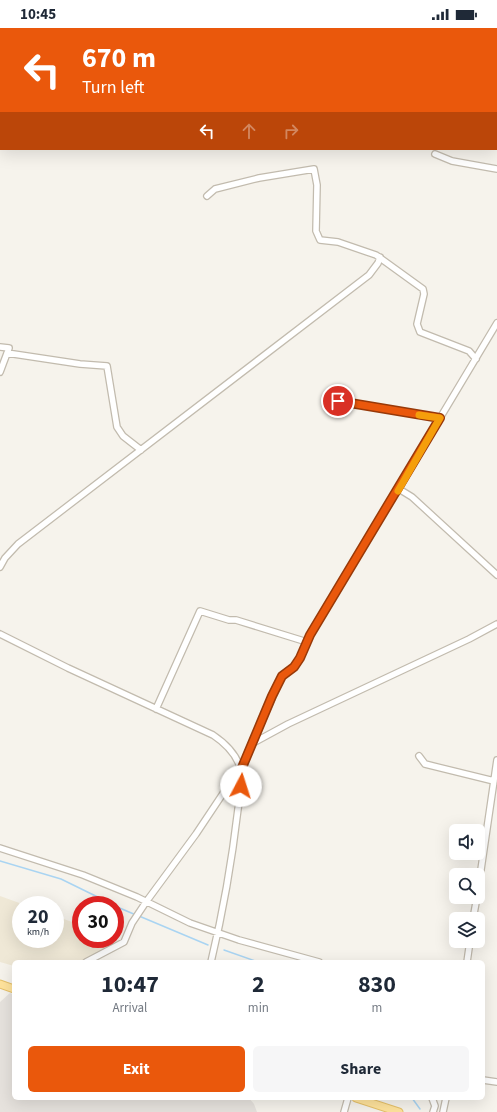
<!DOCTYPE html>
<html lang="en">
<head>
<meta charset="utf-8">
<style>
  :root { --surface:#fff; --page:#f6f6f7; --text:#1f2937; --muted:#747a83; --accent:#ea580c }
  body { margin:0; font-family:"Source Sans 3",sans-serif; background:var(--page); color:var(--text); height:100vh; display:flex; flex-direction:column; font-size:15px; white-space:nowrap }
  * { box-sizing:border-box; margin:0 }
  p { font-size:13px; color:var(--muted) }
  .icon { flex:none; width:22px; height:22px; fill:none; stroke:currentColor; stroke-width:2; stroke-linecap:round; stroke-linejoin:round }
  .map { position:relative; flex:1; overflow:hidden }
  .panel { position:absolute; left:12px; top:932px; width:473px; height:140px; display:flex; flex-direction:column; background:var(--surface); border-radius:6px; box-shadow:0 4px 16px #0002 }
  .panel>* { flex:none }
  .top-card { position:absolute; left:0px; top:0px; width:497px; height:122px; box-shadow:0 4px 16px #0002; background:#ea580c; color:#fff; overflow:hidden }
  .controls { position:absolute; left:449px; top:796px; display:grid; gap:8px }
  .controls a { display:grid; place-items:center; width:36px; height:36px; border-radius:6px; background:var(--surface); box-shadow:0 4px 16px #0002; font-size:20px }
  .speed { position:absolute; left:12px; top:868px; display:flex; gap:8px; font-size:20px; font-weight:700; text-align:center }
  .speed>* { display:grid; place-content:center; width:52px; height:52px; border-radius:50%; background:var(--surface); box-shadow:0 4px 16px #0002; line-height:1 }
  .speed small { font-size:10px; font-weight:400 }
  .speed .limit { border:6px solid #d22; background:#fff; color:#111 }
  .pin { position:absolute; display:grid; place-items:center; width:34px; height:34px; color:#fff; margin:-17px; border:2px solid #fff; border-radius:50%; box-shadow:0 1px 4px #0007 }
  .me { position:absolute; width:44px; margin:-22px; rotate:5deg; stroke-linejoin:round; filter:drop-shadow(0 0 3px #0008) }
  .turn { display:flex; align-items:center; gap:14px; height:84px; padding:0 16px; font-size:18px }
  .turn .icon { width:52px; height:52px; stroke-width:2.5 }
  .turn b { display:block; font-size:28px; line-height:34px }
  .lanes { display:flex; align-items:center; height:38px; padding:0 16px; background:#0003; justify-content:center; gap:20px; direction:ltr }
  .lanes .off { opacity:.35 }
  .eta { display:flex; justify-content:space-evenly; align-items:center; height:68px; text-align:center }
  .eta b { font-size:24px; font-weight:700; line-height:28px }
  .action { display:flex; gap:8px; margin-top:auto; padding:8px 16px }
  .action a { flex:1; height:46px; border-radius:6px; background:var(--accent); color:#fff; font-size:16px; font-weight:700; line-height:46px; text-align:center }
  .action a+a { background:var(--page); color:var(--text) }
  .status { display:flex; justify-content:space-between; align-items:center; height:28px; padding:0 20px; background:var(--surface); direction:ltr }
  .status svg { height:11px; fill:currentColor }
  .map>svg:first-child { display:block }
</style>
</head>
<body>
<div class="status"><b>10:45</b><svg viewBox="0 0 49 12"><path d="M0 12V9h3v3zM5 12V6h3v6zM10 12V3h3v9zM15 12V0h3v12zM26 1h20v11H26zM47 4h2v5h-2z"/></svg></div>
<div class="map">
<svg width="497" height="1084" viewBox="0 0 497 1084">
  <rect width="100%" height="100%" fill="#f6f3ec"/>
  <!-- industrial -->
  <path fill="#e6e2dd" d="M10 965 14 967V1070H249L254 1076 257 1084H0V974Z"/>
  <!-- education -->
  <path fill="#efe8d6" d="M0 868 25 877H21V911H55V888L78 896 81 895V911H103L107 919 79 934H14V938L0 934Z"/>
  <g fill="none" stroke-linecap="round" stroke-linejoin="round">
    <!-- stream -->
    <path stroke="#a9d4f2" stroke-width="1.5" d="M0 833 61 851 114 877
      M115 878 136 887
      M139 888 208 917
      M224 922 258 934
      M412 1070 420 1081"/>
    <defs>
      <path id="minor" d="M435 126 452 133 497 141
        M207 168 215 161 259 150 314 141 317 157 316 203 320 212 338 214 376 227 423 261 424 266 417 296 420 304 469 323 476 331
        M0 319 9 320 0 344
        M7 325 80 336 107 338 117 399 123 408 141 422
        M338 373 440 390
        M399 461 412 469 497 547
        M0 539 5 530 18 516 369 247 378 235 380 229
        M0 606 68 640 213 707C225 715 237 727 241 742 244 754 240 769 238 781 232 832 223 884 211 934
        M156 681 200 583 229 592H236L307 614
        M253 715 288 696 469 611 497 596
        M419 728 425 736 494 753
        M0 820 83 847 137 869 190 895 239 912 319 934
        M478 862 497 732
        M473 891 477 869
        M86 934 124 914 132 895 146 874 196 806 236 746 241 742 251 717 282 648 294 639 300 630 310 607 497 295
        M467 934 470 913
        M483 1052 497 1054
        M432 1070 435 1078 433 1084
        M344 1084 348 1070
        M443 1084 446 1070"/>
      <path id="major" d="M0 956 14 961
        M356 1070 399 1084"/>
    </defs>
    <!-- minor casing -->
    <use href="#minor" stroke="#c2bbae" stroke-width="8"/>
    <!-- major casing -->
    <use href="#major" stroke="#e6c16a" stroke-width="9"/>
    <!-- minor -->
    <use href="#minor" stroke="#fff" stroke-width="5.5"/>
    <!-- major -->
    <use href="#major" stroke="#ffe39c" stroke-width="7"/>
  </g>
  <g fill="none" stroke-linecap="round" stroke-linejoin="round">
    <defs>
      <path id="route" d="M241 758V742L272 668 282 648 294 639 300 630 310 607 440 390 338 373"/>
    </defs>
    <!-- route casing -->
    <use href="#route" stroke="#983908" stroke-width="10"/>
    <!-- route -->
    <use href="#route" stroke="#ea580c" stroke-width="7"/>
    <!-- slow -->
    <path stroke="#f59e0b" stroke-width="7" d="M398 463 440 390 419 387"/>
  </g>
</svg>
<div class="controls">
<a><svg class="icon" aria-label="sound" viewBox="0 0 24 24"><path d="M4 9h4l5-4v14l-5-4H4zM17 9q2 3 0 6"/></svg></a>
<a><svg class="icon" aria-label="search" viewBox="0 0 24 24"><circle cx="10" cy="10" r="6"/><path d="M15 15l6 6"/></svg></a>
<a><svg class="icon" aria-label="layers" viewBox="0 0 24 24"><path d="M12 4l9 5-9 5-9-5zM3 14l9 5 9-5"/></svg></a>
</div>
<div class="speed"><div>20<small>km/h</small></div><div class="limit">30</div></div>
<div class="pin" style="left:338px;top:373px;background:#d93025"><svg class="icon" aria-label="arrive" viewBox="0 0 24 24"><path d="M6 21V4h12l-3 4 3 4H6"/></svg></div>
<svg class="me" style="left:241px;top:758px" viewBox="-20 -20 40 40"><circle r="19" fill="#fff"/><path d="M0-13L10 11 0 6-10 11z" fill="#ea580c"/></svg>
<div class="top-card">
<div class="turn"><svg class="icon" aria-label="left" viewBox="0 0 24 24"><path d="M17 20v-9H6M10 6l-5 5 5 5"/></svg><div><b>670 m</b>Turn left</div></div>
<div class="lanes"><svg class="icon" aria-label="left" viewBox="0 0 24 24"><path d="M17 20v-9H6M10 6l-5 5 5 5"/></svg><svg class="icon off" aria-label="ahead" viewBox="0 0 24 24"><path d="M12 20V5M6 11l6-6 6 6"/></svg><svg class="icon off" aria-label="right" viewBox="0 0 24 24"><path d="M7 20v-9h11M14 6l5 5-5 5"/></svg></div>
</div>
<section class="panel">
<div class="eta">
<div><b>10:47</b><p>Arrival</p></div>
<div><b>2</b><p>min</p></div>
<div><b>830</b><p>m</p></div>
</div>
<div class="action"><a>Exit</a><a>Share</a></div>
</section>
</div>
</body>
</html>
